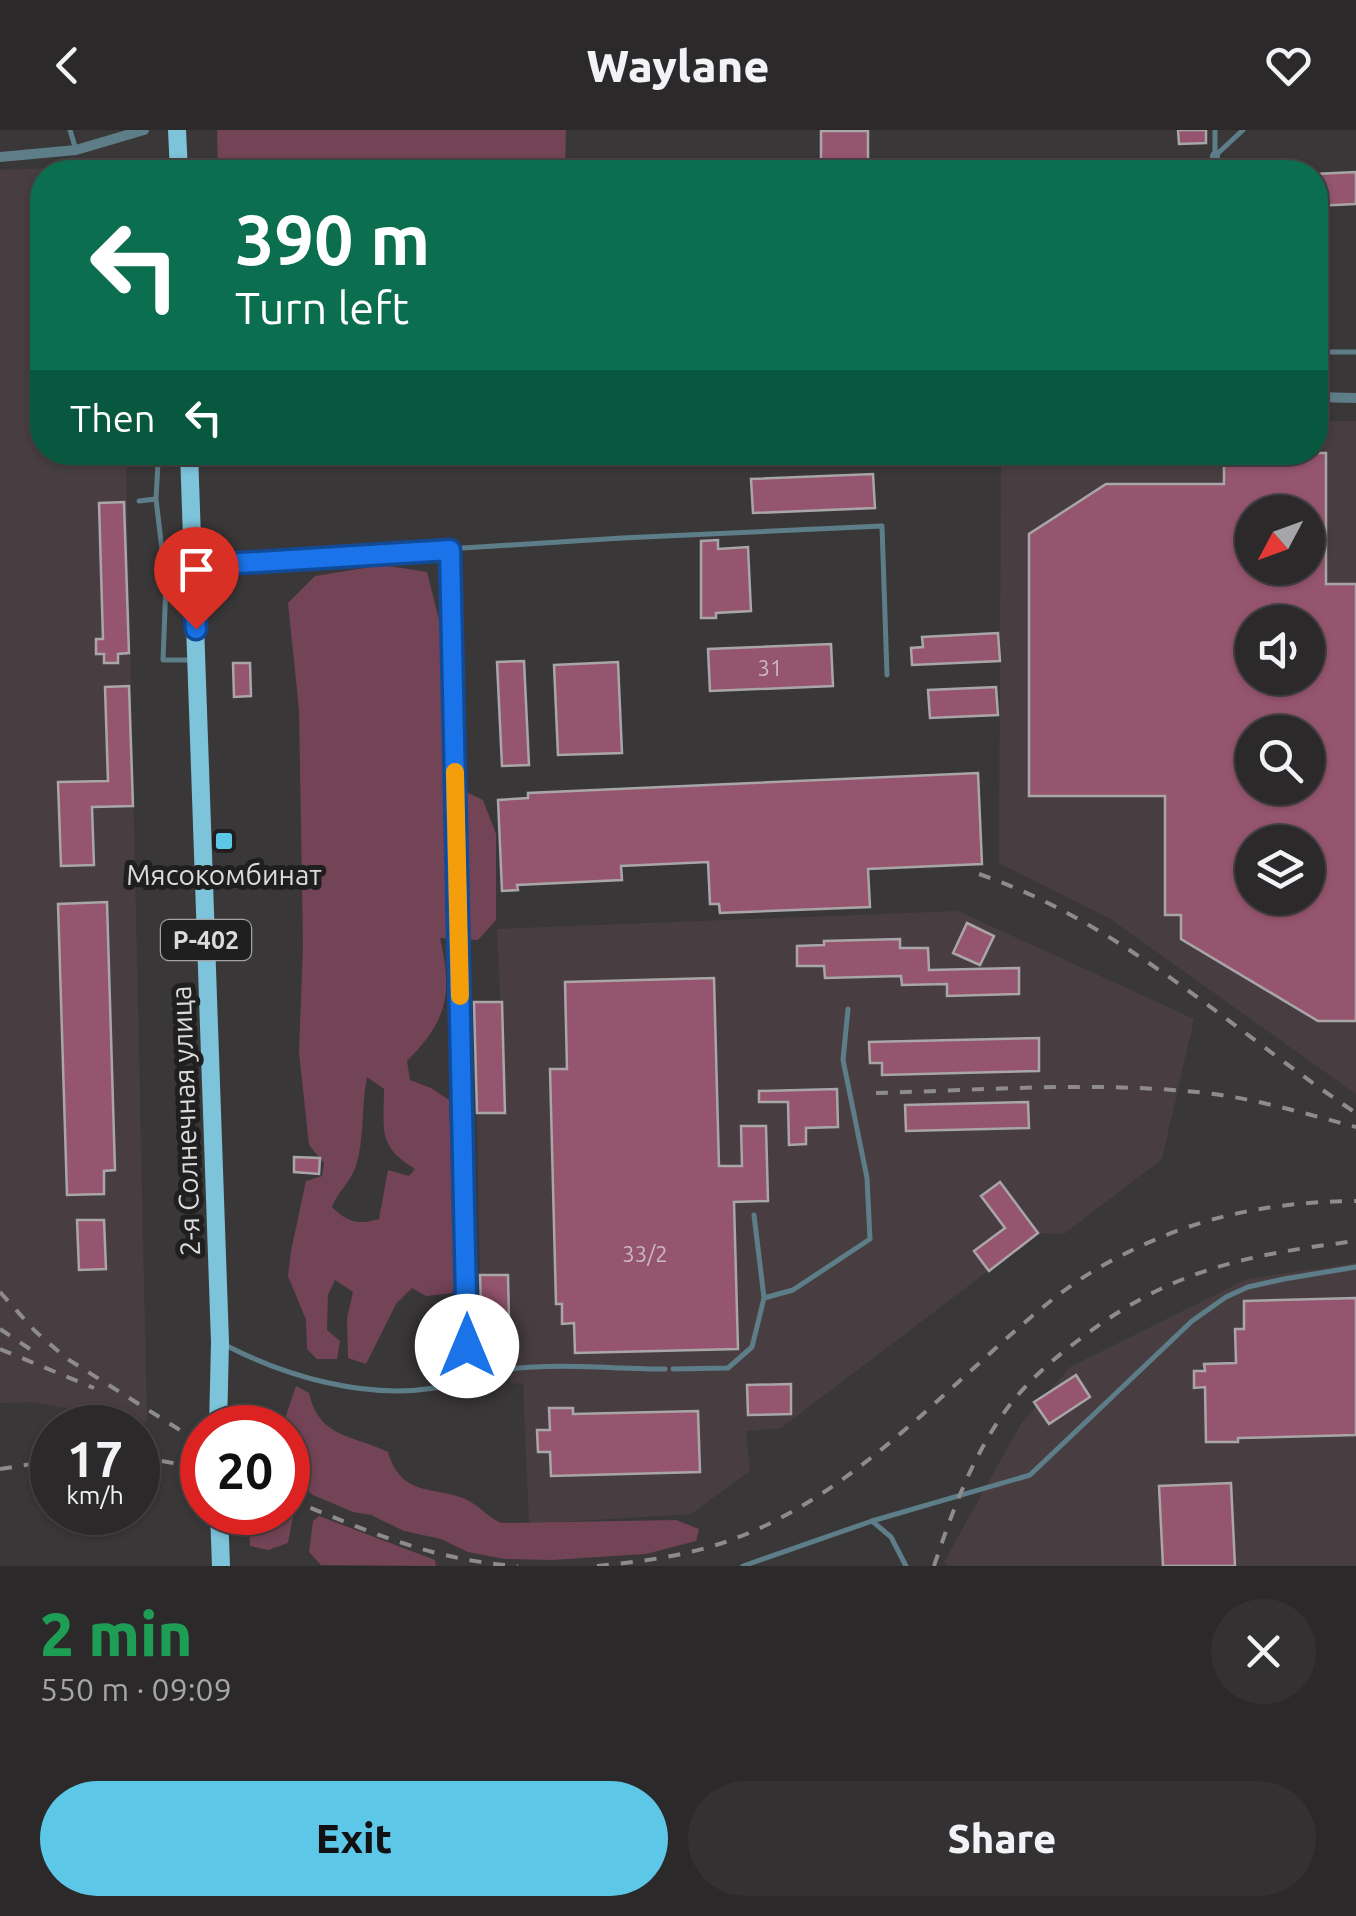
<!DOCTYPE html>
<html lang="en">
<head>
<meta charset="utf-8">
<style>
  :root { --surface:#2c292a; --page:#343132; --text:#f1f3f6; --muted:#a6a6a8; --line:#484547; --accent:#5dc7e8 }
  body { margin:0; font-family:Ubuntu,sans-serif; background:var(--page); color:var(--text); height:100vh; display:flex; flex-direction:column; font-size:38px; white-space:nowrap }
  * { box-sizing:border-box; margin:0 }
  p { font-size:32px; color:var(--muted) }
  .icon { flex:none; width:55px; height:55px; fill:none; stroke:currentColor; stroke-width:2; stroke-linecap:round; stroke-linejoin:round }
  .map { position:relative; height:1436px; overflow:hidden }
  .panel { display:flex; flex-direction:column; background:var(--surface); flex:1 }
  .panel>* { flex:none }
  .top-card { position:absolute; left:30px; top:30px; width:1298px; height:305px; border-radius:40px; box-shadow:0 2px 8px #0004,0 0 0 2px var(--line); background:#0b6e4f; color:#fff; overflow:hidden }
  .needle { width:65px; rotate:229deg }
  .controls { position:absolute; left:1235px; top:365px; display:grid; gap:20px }
  .controls a { display:grid; place-items:center; width:90px; height:90px; border-radius:50%; background:var(--surface); box-shadow:0 2px 8px #0004,0 0 0 2px var(--line); font-size:50px }
  .speed { position:absolute; left:30px; top:1275px; display:flex; gap:20px; font-size:50px; font-weight:700; text-align:center }
  .speed>* { display:grid; place-content:center; width:130px; height:130px; border-radius:50%; background:var(--surface); box-shadow:0 2px 8px #0004,0 0 0 2px var(--line); line-height:1 }
  .speed small { font-size:25px; font-weight:400 }
  .speed .limit { border:15px solid #d22; background:#fff; color:#111 }
  .pin { position:absolute; display:grid; place-items:center; width:85px; height:85px; color:#fff; margin:-102px -42px; border-radius:50% 50% 50% 0; rotate:-45deg; box-shadow:0 0 10px #0007 }
  .pin .icon { rotate:45deg }
  .me { position:absolute; width:110px; margin:-55px; rotate:0deg; stroke-linejoin:round; filter:drop-shadow(0 0 8px #0008) }
  .turn { display:flex; align-items:center; gap:35px; height:210px; padding:0 40px; font-size:45px }
  .turn .icon { width:130px; height:130px; stroke-width:2.5 }
  .turn b { display:block; font-size:70px; line-height:85px }
  .then { display:flex; align-items:center; height:95px; padding:0 40px; background:#0003; gap:20px; font-size:38px }
  .round { display:grid; place-items:center; flex:none; width:105px; height:105px; border-radius:52px; background:var(--page) }
  .overview { display:flex; align-items:center; justify-content:space-between; height:170px; padding:0 40px }
  h1 { font-size:60px; font-weight:800; line-height:75px; color:#1e9e55 }
  .button { display:flex; gap:20px; margin-top:auto; padding:20px 40px }
  .button a { flex:1; height:115px; border-radius:60px; background:var(--accent); color:#111; font-size:40px; font-weight:800; line-height:115px; text-align:center }
  .button a+a { background:var(--page); color:var(--text) }
  header { display:flex; justify-content:space-between; align-items:center; height:130px; padding:0 40px; background:var(--surface); font-size:45px; font-weight:800 }
  .map>svg:first-child { display:block }
</style>
</head>
<body>
<header><svg class="icon" aria-label="back" viewBox="0 0 24 24"><path d="M15 5l-7 7 7 7"/></svg>Waylane<svg class="icon" aria-label="heart" viewBox="0 0 24 24"><path d="M12 20l-8-8c-3-5 5-10 8-4 3-6 11-1 8 4z"/></svg></header>
<div class="map">
<svg width="1356" height="1436" viewBox="0 0 1356 1436">
  <rect width="100%" height="100%" fill="#3a3738"/>
  <!-- built -->
  <path fill="#483e41" fill-rule="evenodd" d="M120 36V42H42V322L126 323 147 1293 31 1272 0 1273V40Z
    M1315 291H1356V964L1109 788 999 733 1001 323 1315 322ZM1252 382H1308V438H1252ZM1252 492H1308V548H1252ZM1252 602H1308V658H1252ZM1252 712H1308V768H1252Z
    M958 781 1194 889 1162 1029 1064 1104 1038 1103 781 1298 746 1301 750 1341 691 1384 529 1394 523 1253 510 1254 508 1145H480L477 983 505 982 497 799Z
    M1356 1133V1436H947L944 1432 1021 1294 1070 1237 1247 1149Z"/>
  <!-- green -->
  <path fill="#734356" fill-rule="evenodd" d="M217 0H566L565 42H218Z
    M383 435 427 442 442 502 448 548V648L462 660 483 670 496 704V790L478 810 440 808C453 864 447 891 407 931L410 950 431 958 449 970 456 1152 453 1163 426 1166 412 1158 396 1174 366 1234 348 1228 347 1188 353 1162 335 1150 328 1165 327 1200 340 1211 337 1229H317L307 1219 306 1190 288 1146 291 1121 306 1051 322 1046 324 1033 309 1015 299 922 303 815 299 580 288 473 315 446ZM367 947 384 959C384 1000 377 1016 415 1039L409 1046 388 1040 379 1089C359 1095 348 1093 332 1077 338 1061 350 1053 356 1036 365 1007 361 976 367 947Z
    M296 1256 309 1263C319 1308 353 1305 388 1322 403 1373 441 1352 474 1374 484 1381 489 1387 501 1393L676 1390 699 1399 696 1411 646 1424 552 1430 504 1429 468 1422 441 1409 404 1401 371 1385 353 1382 313 1365 288 1346V1298L282 1297Z
    M288 1373 295 1376 288 1413 268 1420 250 1416 249 1395 255 1383 288 1382Z
    M319 1386 435 1430 436 1436 321 1435 309 1422 313 1391Z"/>
  <!-- building -->
  <path fill="#95556e" stroke="#a9a6a7" stroke-width="2.5" fill-rule="evenodd" d="M1178 0H1206V13L1179 14Z
    M821 1H868V42H821Z
    M1356 42V74L1315 76V44Z
    M1224 323H1326V454H1356V891H1318L1181 809V785H1165V666H1029V404L1106 354H1224ZM1252 382H1308V438H1252ZM1252 492H1308V548H1252ZM1252 602H1308V658H1252ZM1252 712H1308V768H1252Z
    M873 344 875 378 753 383 751 349Z
    M124 372 129 523 118 524V533H104V524H96V509H103L99 373Z
    M718 410V419L748 417 751 481 716 483V488H701V411Z
    M998 503 1000 531 912 535 911 518 923 517 922 507Z
    M831 514 833 556 710 561 708 519Z
    M524 531 529 635 502 636 497 532Z
    M618 532 622 623 558 625 554 535Z
    M233 533H250L251 566 234 567Z
    M129 556 133 676 92 677 94 735 61 736 58 652 108 651 105 557Z
    M996 557 998 585 930 588 928 560Z
    M978 643 982 734 868 739 870 777 720 783 719 774H710L708 732 621 736 622 750 517 755 518 760 502 761 498 670 528 668V663Z
    M107 772 115 1040 104 1041V1064L67 1065 58 774Z
    M967 793 994 806 980 835 953 823Z
    M900 809V818H928L929 840 1019 838V864L947 866V854L902 855 901 846 825 848 824 836H797V816L824 815V811Z
    M714 848 719 1036H742L741 996H766L768 1071 734 1072 738 1219 575 1223 574 1193 562 1194V1174H556L550 939H567L565 852Z
    M474 872H502L505 983H477Z
    M1039 908V941L882 945V933H870L869 912Z
    M837 959 838 997 806 998V1014L789 1015 788 972H759V961Z
    M1028 972 1029 998 906 1001 905 975Z
    M294 1027 320 1028 319 1044 294 1042Z
    M1000 1052 1038 1103 989 1141 974 1121 1005 1098 981 1066Z
    M77 1090H104L106 1139 79 1140Z
    M480 1145H508L510 1233 500 1234 499 1204 482 1205Z
    M1356 1168V1305L1238 1308V1312H1206L1205 1257 1194 1258V1241H1205L1204 1234 1236 1233 1235 1199H1244V1171Z
    M1076 1245 1090 1267 1049 1294 1034 1272Z
    M791 1254V1284L748 1285 747 1255Z
    M549 1278H573V1284L698 1281 700 1342 551 1346 550 1322H538L537 1300H550Z
    M1231 1353 1235 1436H1163L1159 1356Z"/>
  <g fill="none" stroke-linecap="round" stroke-linejoin="round">
    <!-- service -->
    <path stroke="#5d7e89" stroke-width="5" d="M70 0 76 20
      M1215 26 1243 0
      M1215 26V0
      M1088 42H1154
      M1315 222H1356
      M156 369 158 332
      M139 371 156 369 166 454 163 530H194
      M450 420 467 1249
      M195 435 622 408 882 396 887 545
      M764 1168 793 1160 870 1109 867 1048 843 930 848 879
      M227 1216C288 1247 365 1269 435 1258 461 1254 485 1243 510 1239 559 1233 615 1239 665 1239
      M673 1239 728 1238 752 1217 764 1168 754 1085
      M872 1391 891 1407 906 1436
      M743 1436 872 1391 1030 1345 1192 1191 1226 1167 1248 1157 1284 1149 1356 1137"/>
    <!-- minor -->
    <path stroke="#5d7e89" stroke-width="10" d="M0 27 76 20 144 0
      M1214 42 1215 26
      M1315 267 1356 268"/>
    <!-- primary -->
    <path stroke="#7dc3da" stroke-width="18" d="M177 0 179 42
      M189 322 220 1212 218 1298
      M219 1382 221 1436"/>
    <!-- rail -->
    <path stroke="#8d8b8c" stroke-width="4" stroke-dasharray="12 12" stroke-linecap="butt" d="M979 744C1122 793 1233 901 1356 983
      M876 963C985 960 1097 951 1206 963 1257 969 1307 984 1356 997
      M0 1162 35 1201 66 1228 202 1314
      M0 1199 36 1223
      M0 1219 94 1258
      M138 1327 202 1338
      M0 1339 52 1331
      M288 1369C369 1401 429 1430 518 1436
      M597 1436C641 1432 690 1425 731 1410 822 1377 896 1309 966 1245 1011 1205 1055 1161 1109 1132 1190 1088 1264 1072 1356 1071
      M934 1436C951 1385 969 1335 999 1290 1020 1258 1049 1232 1080 1209 1170 1140 1245 1125 1356 1111"/>
  </g>
  <g fill="none" stroke-linecap="round" stroke-linejoin="round">
    <defs>
      <path id="route" d="M196 499 192 436 450 420 467 1216"/>
    </defs>
    <!-- route casing -->
    <use href="#route" stroke="#114b97" stroke-width="25"/>
    <!-- route -->
    <use href="#route" stroke="#1a73e8" stroke-width="18"/>
    <!-- slow -->
    <path stroke="#f59e0b" stroke-width="18" d="M455 642 460 866"/>
  </g>
  <!-- markers -->
  <rect fill="#5dc7e8" stroke="#201f1f" stroke-width="4" x="214" y="701" width="20" height="20" rx="5"/>
  <g text-anchor="middle" dominant-baseline="central" stroke-width="10" stroke-linejoin="round" paint-order="stroke">
    <!-- number labels -->
    <g font-size="22" fill="#cab9c0">
      <text x="770" y="537">31</text>
      <text x="645" y="1123">33/2</text>
    </g>
    <!-- shield labels -->
    <rect fill="#201f1f" stroke="#a4a2a3" stroke-width="2.5" x="161" y="790" width="90" height="40" rx="8"/>
    <g font-size="25" font-weight="bold" fill="#dcdadb">
      <text x="206" y="810">Р-402</text>
    </g>
    <!-- poi labels -->
    <g font-size="28" fill="#dcdadb" stroke="#201f1f">
      <text x="224" y="744">Мясокомбинат</text>
    </g>
    <!-- street labels -->
    <g font-size="28" fill="#dcdadb" stroke="#201f1f">
      <text transform="translate(185 991) rotate(-92)">2-я Солнечная улица</text>
    </g>
  </g>
</svg>
<div class="controls">
<a><svg class="needle" viewBox="-14 -14 28 28"><path d="M0-13l5 13h-10z" fill="#e53935"/><path d="M0 13l5-13h-10z" fill="#a6a6a8"/></svg></a>
<a><svg class="icon" aria-label="sound" viewBox="0 0 24 24"><path d="M4 9h4l5-4v14l-5-4H4zM17 9q2 3 0 6"/></svg></a>
<a><svg class="icon" aria-label="search" viewBox="0 0 24 24"><circle cx="10" cy="10" r="6"/><path d="M15 15l6 6"/></svg></a>
<a><svg class="icon" aria-label="layers" viewBox="0 0 24 24"><path d="M12 4l9 5-9 5-9-5zM3 14l9 5 9-5"/></svg></a>
</div>
<div class="speed"><div>17<small>km/h</small></div><div class="limit">20</div></div>
<div class="pin" style="left:196px;top:499px;background:#d93025"><svg class="icon" aria-label="arrive" viewBox="0 0 24 24"><path d="M6 21V4h12l-3 4 3 4H6"/></svg></div>
<svg class="me" style="left:467px;top:1216px" viewBox="-20 -20 40 40"><circle r="19" fill="#fff"/><path d="M0-13L10 11 0 6-10 11z" fill="#1a73e8"/></svg>
<div class="top-card">
<div class="turn"><svg class="icon" aria-label="left" viewBox="0 0 24 24"><path d="M17 20v-9H6M10 6l-5 5 5 5"/></svg><div><b>390 m</b>Turn left</div></div>
<div class="then">Then<svg class="icon" aria-label="left" viewBox="0 0 24 24"><path d="M17 20v-9H6M10 6l-5 5 5 5"/></svg></div>
</div>
</div>
<section class="panel">
<div class="overview"><div><h1>2 min</h1><p>550 m · 09:09</p></div><a class="round"><svg class="icon" aria-label="close" viewBox="0 0 24 24"><path d="M6 6l12 12M18 6L6 18"/></svg></a></div>
<div class="button"><a>Exit</a><a>Share</a></div>
</section>
</body>
</html>
